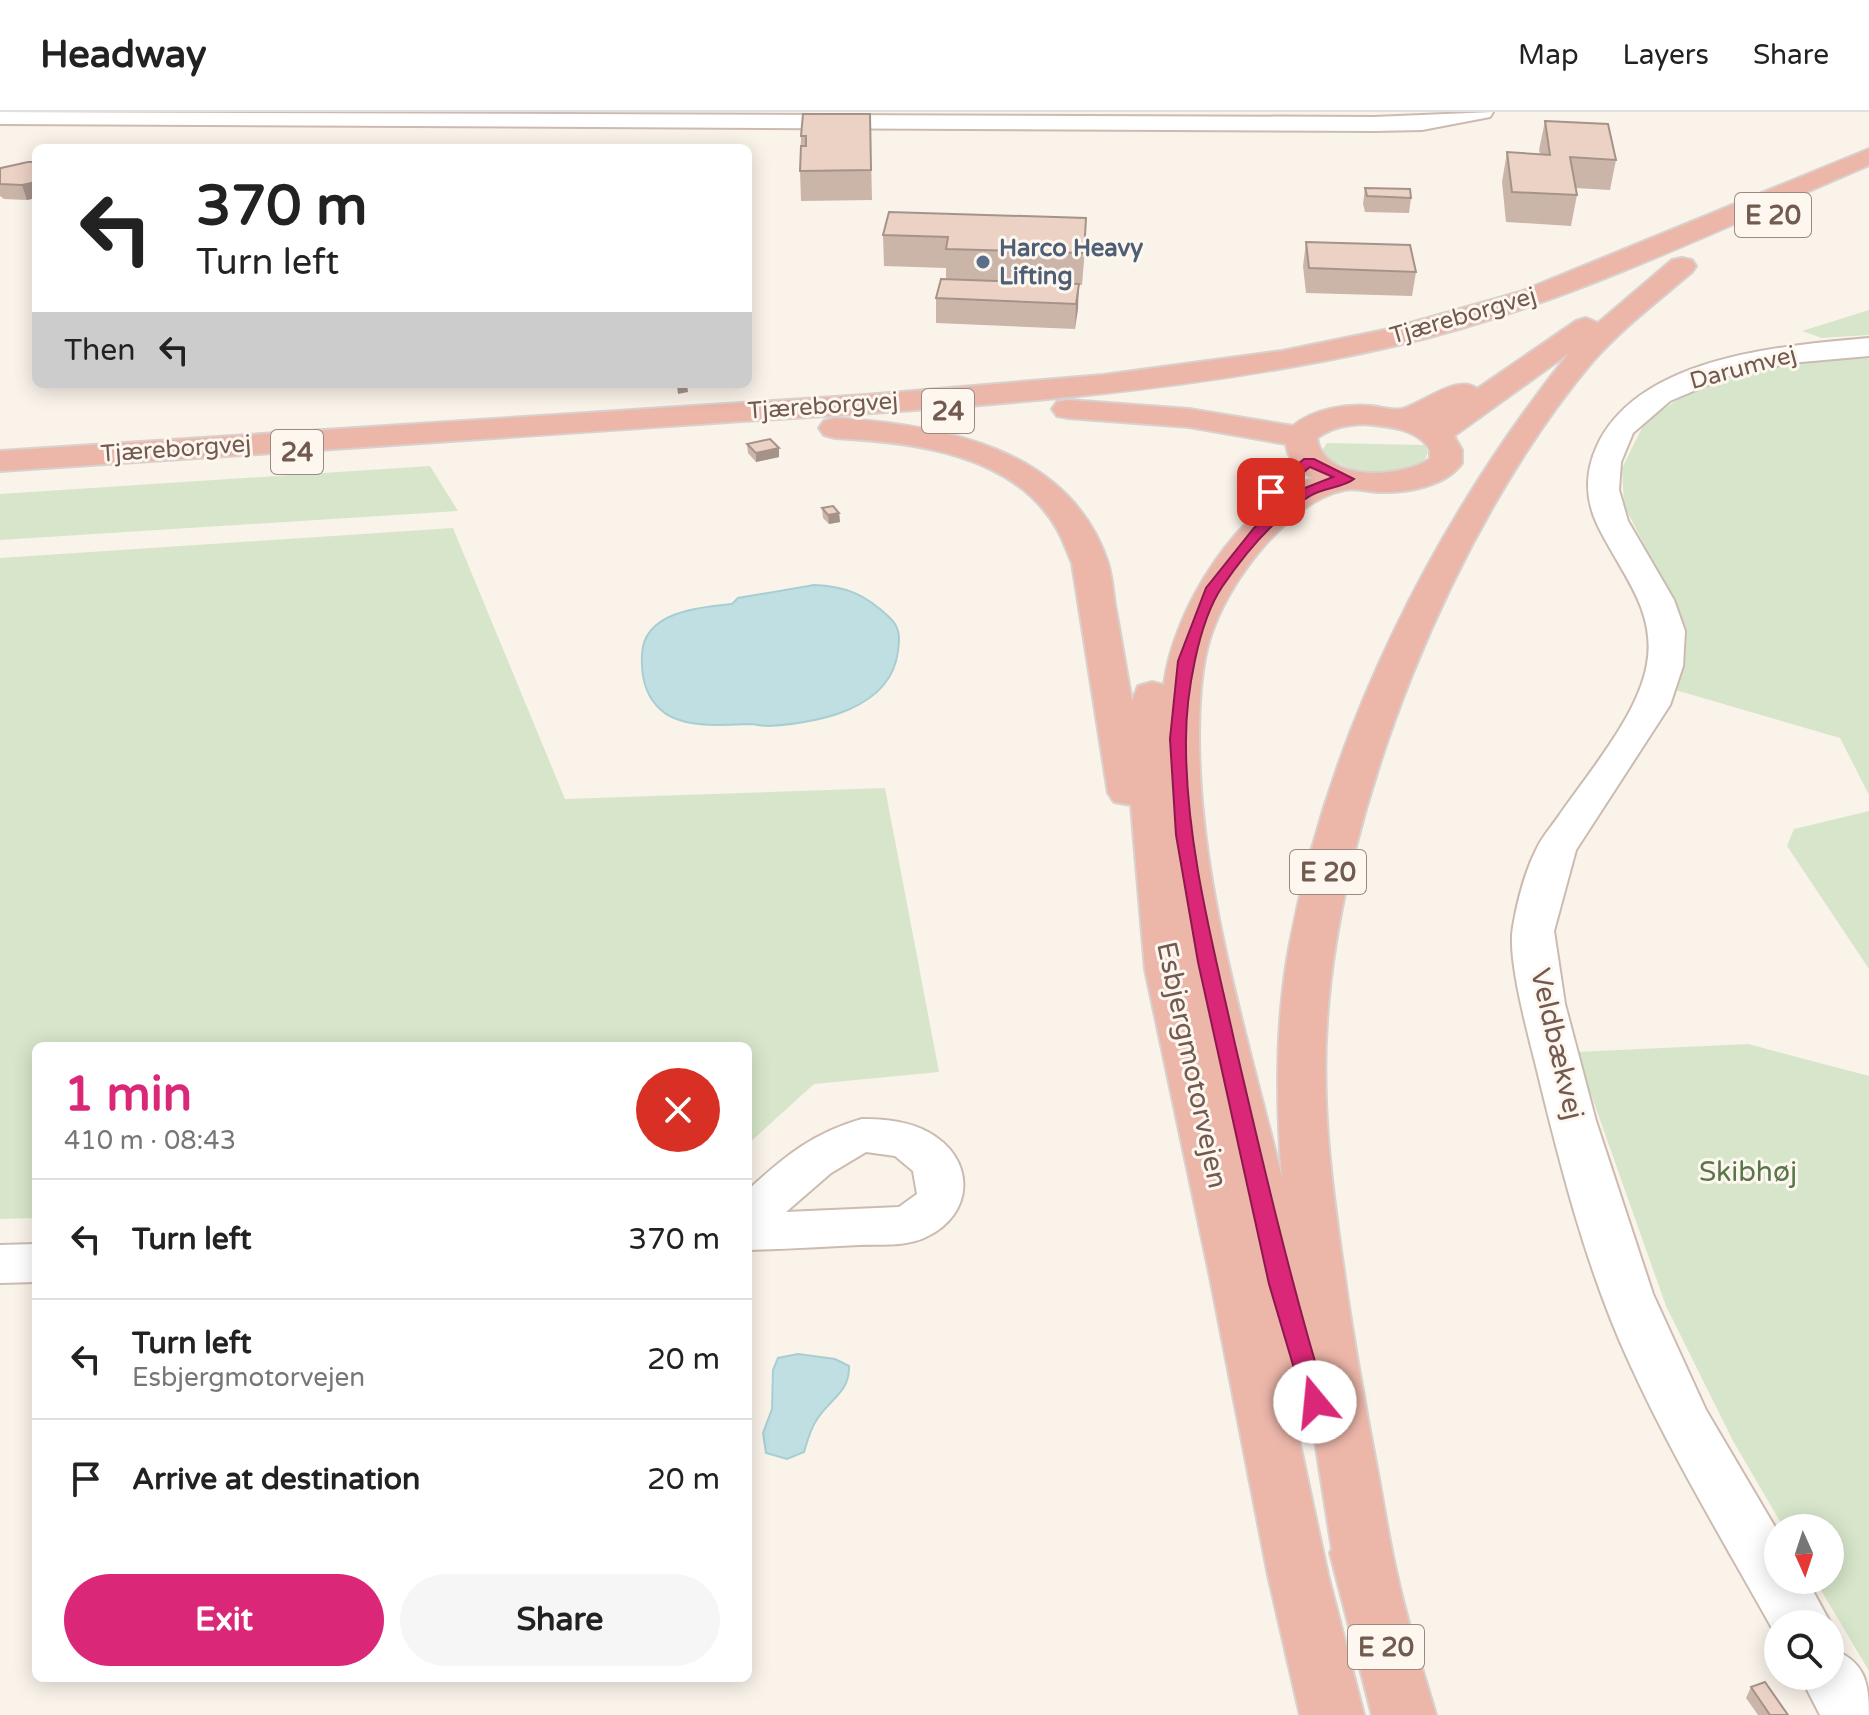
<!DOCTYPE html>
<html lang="en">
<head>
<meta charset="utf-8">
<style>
  :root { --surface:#fff; --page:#f6f6f6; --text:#222; --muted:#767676; --line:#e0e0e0; --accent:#db2777 }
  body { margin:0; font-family:"Varela Round",sans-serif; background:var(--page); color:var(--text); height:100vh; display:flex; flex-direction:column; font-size:30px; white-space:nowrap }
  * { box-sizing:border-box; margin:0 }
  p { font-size:26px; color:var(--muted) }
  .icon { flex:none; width:44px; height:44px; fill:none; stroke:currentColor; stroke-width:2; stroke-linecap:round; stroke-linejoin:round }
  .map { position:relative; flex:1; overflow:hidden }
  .drawer { position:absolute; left:32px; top:930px; width:720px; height:640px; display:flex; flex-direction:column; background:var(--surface); border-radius:12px; box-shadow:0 4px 20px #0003 }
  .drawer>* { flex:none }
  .top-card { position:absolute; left:32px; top:32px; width:720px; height:244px; border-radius:12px; box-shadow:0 4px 20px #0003; background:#fff; color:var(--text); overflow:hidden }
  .needle { width:52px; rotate:177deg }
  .fabs { position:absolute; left:1764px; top:1402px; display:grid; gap:16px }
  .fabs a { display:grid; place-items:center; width:80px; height:80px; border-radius:50%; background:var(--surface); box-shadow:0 4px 20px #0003; font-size:40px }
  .pin { position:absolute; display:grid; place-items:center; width:68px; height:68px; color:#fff; margin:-34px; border-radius:16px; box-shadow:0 4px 12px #0006 }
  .me { position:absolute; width:88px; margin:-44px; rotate:343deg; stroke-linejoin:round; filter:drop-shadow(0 0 6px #0008) }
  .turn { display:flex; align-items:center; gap:28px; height:168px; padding:0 32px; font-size:36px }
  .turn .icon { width:104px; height:104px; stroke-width:2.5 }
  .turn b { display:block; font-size:56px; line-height:68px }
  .then { display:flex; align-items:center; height:76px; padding:0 32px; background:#0003; gap:16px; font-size:30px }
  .round { display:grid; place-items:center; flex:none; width:84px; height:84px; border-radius:42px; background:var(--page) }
  .summary { display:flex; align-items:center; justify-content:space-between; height:136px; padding:0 32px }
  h1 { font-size:48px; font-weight:700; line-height:60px; color:var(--accent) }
  .action { display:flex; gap:16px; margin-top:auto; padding:16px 32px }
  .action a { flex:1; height:92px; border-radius:48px; background:var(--accent); color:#fff; font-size:32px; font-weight:700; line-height:92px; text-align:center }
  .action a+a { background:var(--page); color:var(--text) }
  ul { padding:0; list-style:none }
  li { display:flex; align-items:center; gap:24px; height:120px; padding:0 32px; border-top:2px solid var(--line) }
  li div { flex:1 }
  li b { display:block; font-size:30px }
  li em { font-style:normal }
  header { display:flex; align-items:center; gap:48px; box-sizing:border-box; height:112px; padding:0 40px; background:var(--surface); border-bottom:2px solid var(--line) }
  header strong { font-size:38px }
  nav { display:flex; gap:44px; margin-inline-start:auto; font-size:28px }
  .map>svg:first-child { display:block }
</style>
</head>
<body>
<header>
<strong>Headway</strong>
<nav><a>Map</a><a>Layers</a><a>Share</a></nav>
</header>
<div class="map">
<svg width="1869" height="1603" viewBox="0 0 1869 1603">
  <rect width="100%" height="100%" fill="#faf3ea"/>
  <!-- green -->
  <path fill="#d7e6ca" d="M1869 198V223L1822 226 1802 219Z
    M1869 242V683L1840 626 1672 577 1679 502 1624 393 1622 356 1646 308 1699 274 1784 250Z
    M1327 331 1425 333 1428 340C1419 376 1340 361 1321 340Z
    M430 354 458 399 0 428V382Z
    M453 416 565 687 885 676 939 960 814 972 748 1032V934H36V1106L0 1107V446Z
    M1869 699V857L1787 734 1794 717Z
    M1748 932 1869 964V1559L1815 1468H1830V1416H1784L1733 1329 1666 1194 1576 940Z"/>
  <!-- water -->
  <path fill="#c0dfe2" stroke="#a8ced2" stroke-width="2" d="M814 473C846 474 866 483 889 505 900 515 900 525 898 539 891 598 817 611 768 614 761 614 756 612 750 612 724 613 682 617 661 598 645 584 641 563 642 543 643 500 699 495 732 492L738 486Z
    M798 1242 835 1247 849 1254C850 1281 828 1288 816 1309 810 1318 807 1330 804 1340L787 1347 766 1341 763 1321 772 1297 773 1258 778 1246Z"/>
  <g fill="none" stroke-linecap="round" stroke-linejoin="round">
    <defs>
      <path id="minor" d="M0 0 1374 5 1493 0 1490 5 1422 18 1374 19 0 12Z
        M1869 226V244L1790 251 1731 263 1670 289 1633 321 1621 350 1619 378 1628 409 1674 488 1685 519 1683 554 1670 593 1576 738 1554 819 1565 892 1596 1009 1653 1182 1706 1298 1778 1420V1468H1807L1831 1512H1778V1527C1727 1435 1672 1345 1629 1250 1586 1157 1559 1049 1535 950 1527 918 1507 845 1513 815 1517 791 1525 760 1536 738 1541 726 1551 715 1558 705 1588 661 1638 604 1647 552 1657 497 1619 459 1597 412 1585 386 1585 360 1597 334 1639 244 1782 234 1869 226Z
        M862 1007C885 1007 908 1009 928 1020 976 1046 975 1102 926 1125 906 1135 881 1132 859 1133 822 1135 785 1137 748 1138V1078C785 1044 813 1021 862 1007ZM866 1040 895 1044 913 1059 917 1082 899 1095 786 1100 831 1061Z
        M36 1132V1170L0 1171V1133Z
        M1830 1536C1864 1549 1869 1568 1869 1603H1820L1800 1564H1830Z"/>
      <path id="highway" d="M1869 37V53C1714 119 1559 196 1394 234 1176 284 951 296 728 310 485 327 243 343 0 359V339L865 283 1103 263 1282 239 1389 217 1520 180Z
        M1682 146 1692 148 1696 154 1692 160C1658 189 1622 216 1593 249 1454 414 1341 694 1327 909 1321 991 1332 1077 1344 1159 1353 1228 1366 1298 1379 1367 1385 1400 1390 1434 1398 1467 1408 1513 1423 1558 1436 1603H1372L1330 1441 1332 1437 1310 1297 1291 1290 1328 1463 1364 1603H1300L1268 1463 1210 1165 1145 857 1131 693 1114 690 1108 681 1072 451C1067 440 1063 427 1057 417 1014 341 912 330 835 326L824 323 819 316 824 309 835 306C940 313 1070 335 1108 451 1112 464 1113 479 1115 493 1121 525 1126 557 1132 589L1138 574 1152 570 1164 573C1173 498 1238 392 1313 366 1299 359 1288 348 1286 332L1189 315 1068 306 1057 304 1052 297 1057 290 1068 288 1189 297 1293 314C1313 297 1346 292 1371 294 1381 295 1393 299 1402 297 1424 291 1458 261 1477 277L1576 209 1586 206 1598 211 1672 148ZM1569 241C1434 411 1330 617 1290 831 1275 908 1276 989 1282 1066 1247 923 1200 776 1199 628 1199 598 1200 566 1207 537 1219 489 1254 439 1291 407 1306 394 1325 382 1344 378 1355 375 1368 380 1380 380 1407 381 1446 374 1462 351V338L1454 324ZM1364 312C1386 314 1418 316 1430 338V347C1401 366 1323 371 1317 326 1332 315 1346 313 1364 312Z"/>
    </defs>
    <!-- minor casing -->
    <use href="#minor" stroke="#cbbbb1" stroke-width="4"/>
    <!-- highway casing -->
    <use href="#highway" stroke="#d8d1ce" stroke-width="4"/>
    <!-- minor -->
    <use href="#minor" fill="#fff" fill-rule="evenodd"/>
    <!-- highway -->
    <use href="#highway" fill="#ecb6a9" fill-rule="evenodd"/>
  </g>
  <!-- wall -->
  <path fill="#cbb5a9" d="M870 2 872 88 801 89 800 59 801 24Z
    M1545 9 1616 48 1610 78 1575 76 1577 83 1571 114 1506 110 1502 70 1507 40 1540 42 1539 38Z
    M36 50V86L27 88 4 87 0 84V57Z
    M1365 76 1411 86 1409 101 1365 100 1363 92Z
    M889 100 1085 137 1082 173H1079L1075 217 936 211V186L946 167V156L884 154 883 123Z
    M1306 130 1416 160 1412 184 1306 181 1303 154Z
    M747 332 779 345 756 350 748 341Z
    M822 396 839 401 840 410 829 412 823 406Z
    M1751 1575 1788 1603H1758L1746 1586Z"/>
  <!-- shaded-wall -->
  <path fill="#a5938a" d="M36 70V86L27 88 22 73Z
    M1079 172 1078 197 1075 217 1076 192Z
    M687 272 688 280 678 282 677 273Z
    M779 336V345L756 350V341Z
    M839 401 840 410 829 412 828 403Z"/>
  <!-- building -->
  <path fill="#ecd2c5" stroke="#a5938a" stroke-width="2" d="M803 2H870L871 58 800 59 801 34H806V24H801Z
    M1545 9 1608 12 1616 48 1570 45 1577 83 1512 80 1507 40 1550 43Z
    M28 50H36V70L22 73 0 72V57L1 56Z
    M1365 76 1410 77 1411 86 1367 84Z
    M889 100 1086 106 1084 141 946 137 948 125 883 123Z
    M1306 130 1410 133 1416 160 1309 156Z
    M941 167 1079 172 1076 192 936 186Z
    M770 327 779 336 756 341 747 332Z
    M833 394 839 401 828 403 822 396Z
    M1765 1570 1788 1603H1770L1751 1575Z"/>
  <!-- route -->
  <path fill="#db2777" stroke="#8e194d" stroke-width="2" d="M1304 347H1314L1354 367C1343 376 1324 375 1310 384 1275 405 1245 441 1222 475 1198 511 1186 583 1186 627 1185 729 1213 833 1235 932 1263 1052 1291 1172 1327 1290L1323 1297 1315 1300 1307 1297 1304 1290 1269 1172 1198 850 1176 723 1170 627 1178 549 1206 476 1254 416 1275 397 1300 378 1333 365 1310 355 1276 383H1267V377Z"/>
  <!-- markers -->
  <circle fill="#5c6f8a" stroke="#fdf7f0" stroke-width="3" cx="983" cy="150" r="8"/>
  <g text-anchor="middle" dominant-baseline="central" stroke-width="6" stroke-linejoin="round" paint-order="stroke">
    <!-- far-service labels -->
    <g font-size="24" font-weight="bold" fill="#4e5e75" stroke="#fdf7f0" text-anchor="start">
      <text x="999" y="136">Harco Heavy<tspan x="999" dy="28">Lifting</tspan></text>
    </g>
    <!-- far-street labels -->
    <g font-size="24" fill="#725a50" stroke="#fdf7f0">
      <text transform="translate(1463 204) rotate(-16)">Tjæreborgvej</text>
      <text transform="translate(1743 256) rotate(-15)">Darumvej</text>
      <text transform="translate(823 294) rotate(-4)">Tjæreborgvej</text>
      <text transform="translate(176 337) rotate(-4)">Tjæreborgvej</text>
    </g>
    <!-- shield labels -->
    <g fill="#fdf7f0" stroke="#9c8980" stroke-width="2">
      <rect x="1735" y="81" width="76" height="44" rx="6"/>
      <rect x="922" y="277" width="52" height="44" rx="6"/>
      <rect x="271" y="318" width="52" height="44" rx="6"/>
      <rect x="1290" y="738" width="76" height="44" rx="6"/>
      <rect x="1348" y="1513" width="76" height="44" rx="6"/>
    </g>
    <g font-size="26" font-weight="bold" fill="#725a50">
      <text x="1773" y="103">E 20</text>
      <text x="948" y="299">24</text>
      <text x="297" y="340">24</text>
      <text x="1328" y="760">E 20</text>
      <text x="1386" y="1535">E 20</text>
    </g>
    <!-- street labels -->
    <g font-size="28" fill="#725a50" stroke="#fdf7f0">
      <text transform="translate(1557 932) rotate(77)">Veldbækvej</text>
      <text transform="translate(1192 953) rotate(78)">Esbjergmotorvejen</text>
    </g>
    <!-- park labels -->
    <g font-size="28" fill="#59764a" stroke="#fdf7f0">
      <text x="1748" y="1060">Skibhøj</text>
    </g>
  </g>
</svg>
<div class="fabs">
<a><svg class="needle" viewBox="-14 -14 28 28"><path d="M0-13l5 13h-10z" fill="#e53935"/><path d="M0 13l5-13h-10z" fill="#767676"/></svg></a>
<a><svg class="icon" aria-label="search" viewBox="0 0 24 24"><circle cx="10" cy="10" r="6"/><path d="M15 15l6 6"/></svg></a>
</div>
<div class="pin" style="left:1271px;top:380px;background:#d93025"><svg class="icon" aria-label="arrive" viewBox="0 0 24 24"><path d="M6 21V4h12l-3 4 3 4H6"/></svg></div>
<svg class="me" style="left:1315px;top:1290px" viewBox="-20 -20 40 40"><circle r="19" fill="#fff"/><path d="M0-13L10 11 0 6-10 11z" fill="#db2777"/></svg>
<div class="top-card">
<div class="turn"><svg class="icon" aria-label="left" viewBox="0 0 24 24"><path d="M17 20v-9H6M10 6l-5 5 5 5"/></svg><div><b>370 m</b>Turn left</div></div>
<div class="then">Then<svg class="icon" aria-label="left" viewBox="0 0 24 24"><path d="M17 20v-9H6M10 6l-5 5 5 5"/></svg></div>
</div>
<section class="drawer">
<div class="summary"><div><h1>1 min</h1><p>410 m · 08:43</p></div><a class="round" style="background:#d93025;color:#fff"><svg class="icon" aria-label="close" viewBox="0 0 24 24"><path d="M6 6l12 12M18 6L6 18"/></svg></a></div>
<ul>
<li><svg class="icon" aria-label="left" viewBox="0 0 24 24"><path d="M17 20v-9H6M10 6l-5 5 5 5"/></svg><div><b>Turn left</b></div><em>370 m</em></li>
<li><svg class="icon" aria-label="left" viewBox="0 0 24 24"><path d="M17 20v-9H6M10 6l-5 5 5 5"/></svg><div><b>Turn left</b><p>Esbjergmotorvejen</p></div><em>20 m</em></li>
<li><svg class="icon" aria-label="arrive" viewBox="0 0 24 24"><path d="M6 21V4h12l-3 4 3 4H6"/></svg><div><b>Arrive at destination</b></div><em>20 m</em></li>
</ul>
<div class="action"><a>Exit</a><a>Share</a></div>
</section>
</div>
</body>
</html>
